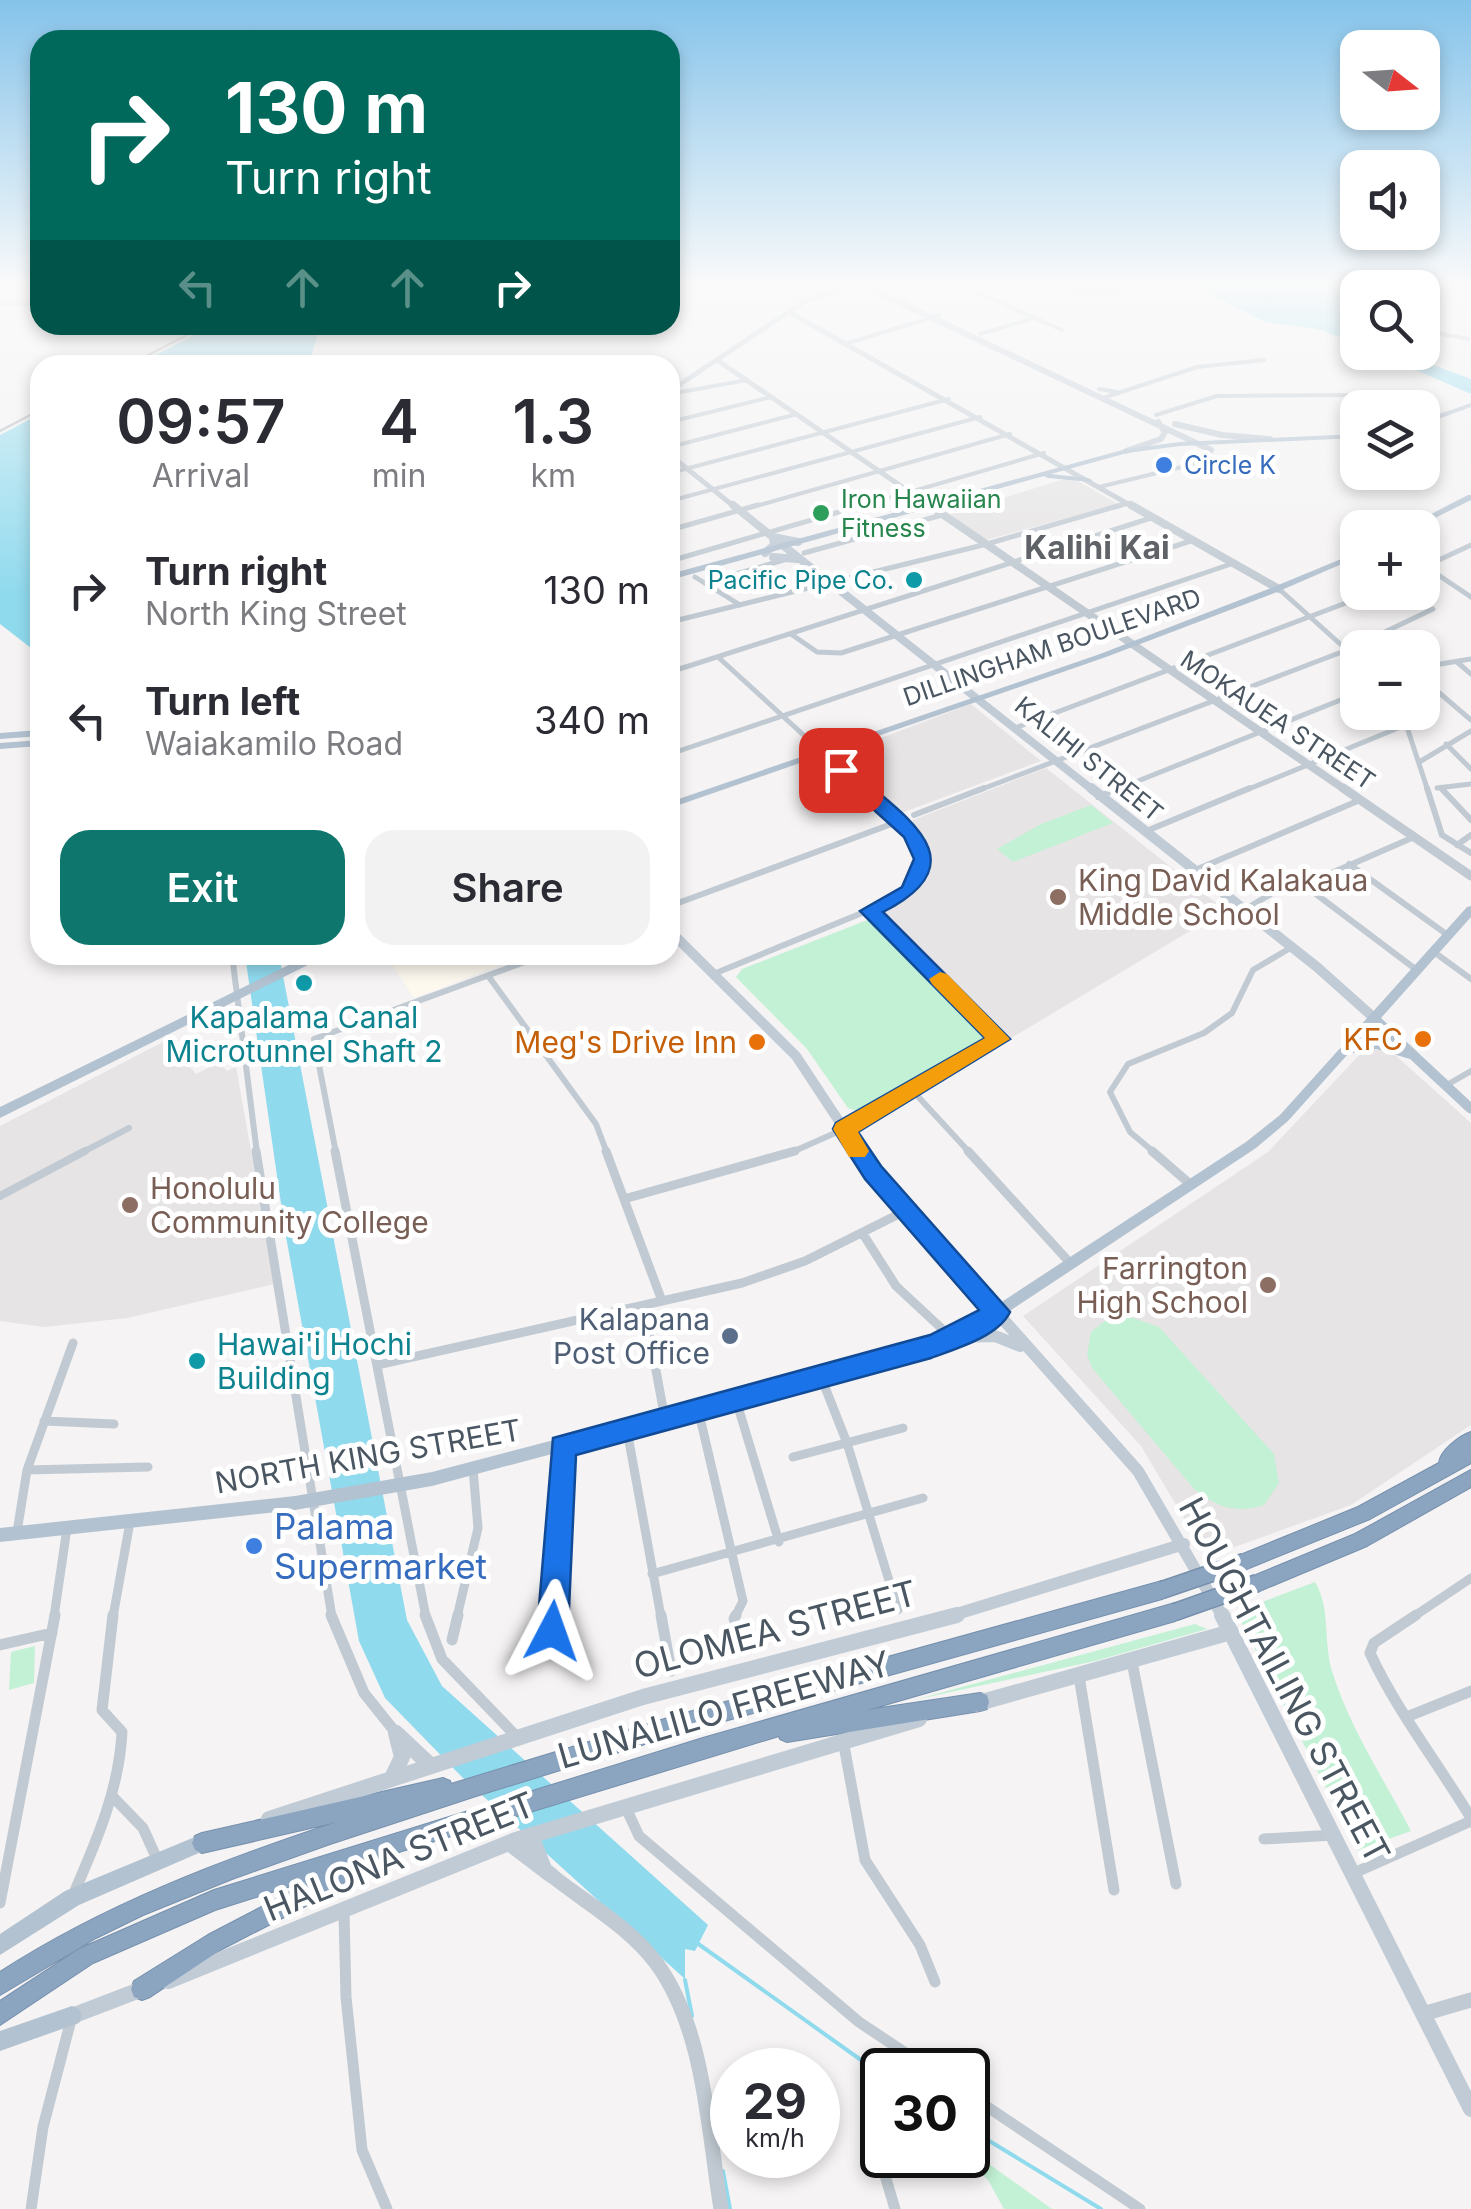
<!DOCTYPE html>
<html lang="en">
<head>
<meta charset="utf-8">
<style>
  :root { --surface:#fff; --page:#f2f2f3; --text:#2b2b33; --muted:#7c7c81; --accent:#0f766e }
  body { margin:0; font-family:Inter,sans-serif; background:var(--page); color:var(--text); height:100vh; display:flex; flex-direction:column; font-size:38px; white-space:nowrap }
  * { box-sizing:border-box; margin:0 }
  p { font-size:32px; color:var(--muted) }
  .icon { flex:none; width:55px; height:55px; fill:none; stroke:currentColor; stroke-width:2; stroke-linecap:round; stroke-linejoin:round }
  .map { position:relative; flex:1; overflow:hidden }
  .sheet { position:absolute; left:30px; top:355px; width:650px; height:610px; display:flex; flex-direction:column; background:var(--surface); border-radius:30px; box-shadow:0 5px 15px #0003 }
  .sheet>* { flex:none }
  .banner { position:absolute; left:30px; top:30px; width:650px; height:305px; border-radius:30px; box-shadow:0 5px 15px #0003; background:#00695c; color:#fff; overflow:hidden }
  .needle { width:65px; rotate:107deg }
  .tools { position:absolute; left:1340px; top:30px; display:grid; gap:20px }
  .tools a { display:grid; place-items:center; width:100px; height:100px; border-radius:20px; background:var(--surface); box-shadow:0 5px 15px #0003; font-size:50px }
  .speed { position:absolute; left:710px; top:2048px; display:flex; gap:20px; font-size:50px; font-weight:700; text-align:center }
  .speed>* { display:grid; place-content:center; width:130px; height:130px; border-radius:50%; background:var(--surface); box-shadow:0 5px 15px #0003; line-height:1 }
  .speed small { font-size:25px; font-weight:400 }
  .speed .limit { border:5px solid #111; border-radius:15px; background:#fff; color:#111 }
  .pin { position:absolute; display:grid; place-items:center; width:85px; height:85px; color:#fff; margin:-42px; border-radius:20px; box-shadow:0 5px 15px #0006 }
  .me { position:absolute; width:110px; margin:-55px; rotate:4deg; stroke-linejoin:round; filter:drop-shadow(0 0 8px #0008) }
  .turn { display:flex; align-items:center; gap:35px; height:210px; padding:0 30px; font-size:45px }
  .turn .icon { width:130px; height:130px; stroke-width:2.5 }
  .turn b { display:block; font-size:70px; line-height:85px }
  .lanes { display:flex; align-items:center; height:95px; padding:0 30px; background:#0003; justify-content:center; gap:50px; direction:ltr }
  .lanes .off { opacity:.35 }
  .eta { display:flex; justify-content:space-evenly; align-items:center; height:170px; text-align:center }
  .eta b { font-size:60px; font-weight:600; line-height:70px }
  .action { display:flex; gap:20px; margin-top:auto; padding:20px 30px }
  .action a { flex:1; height:115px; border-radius:30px; background:var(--accent); color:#fff; font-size:40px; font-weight:600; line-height:115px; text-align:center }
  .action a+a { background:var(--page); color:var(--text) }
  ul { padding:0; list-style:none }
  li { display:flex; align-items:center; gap:30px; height:130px; padding:0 30px }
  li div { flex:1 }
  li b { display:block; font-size:38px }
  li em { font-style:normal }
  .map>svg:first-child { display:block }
</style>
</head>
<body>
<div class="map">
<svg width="1471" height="2209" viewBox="0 0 1471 2209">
  <rect width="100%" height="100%" fill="#f5f3f3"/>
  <!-- commercial -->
  <path fill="#fdf9ef" d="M386 955H499L505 963 414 998Z"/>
  <!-- education -->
  <path fill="#e6e4e5" d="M1071 477 1118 504 986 540 948 515Z
    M971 704 1041 761 896 815 833 756Z
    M1046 768 1225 910 1008 1040 880 915 919 887 928 865 923 842 908 822Z
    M167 1040 196 1074 219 1062 227 1071 236 1067 275 1284 127 1318 44 1327 0 1321V1126Z
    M1373 1049 1393 1053 1471 1123V1425L1351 1505 1207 1557 1141 1446 1023 1316 1268 1152 1363 1051Z"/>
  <!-- green -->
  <path fill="#c3f1d5" d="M1091 805 1113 823 1013 862 997 849 1041 824Z
    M870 919 989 1038 857 1111 848 1108 807 1049 736 977 742 969Z
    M1127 1316 1159 1327 1274 1454 1279 1483 1264 1505C1236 1514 1217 1507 1195 1490L1092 1368 1087 1355 1091 1332 1106 1320Z
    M1315 1582C1331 1609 1323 1641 1332 1671 1349 1727 1384 1779 1411 1831L1358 1850 1236 1612Z
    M1195 1624 1207 1629 1095 1661 914 1700Z
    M35 1646 34 1683 9 1690 11 1652Z
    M968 2149 1052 2209H1004L988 2180 962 2155H968Z"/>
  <!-- water -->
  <path fill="#90daee" d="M1387 285 1394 287 1358 288 1357 344 1318 329 1265 322 1195 286H1178Z
    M192 325H321L308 365H136L193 336 185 332Z
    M1377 353H1401L1471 379V394Z
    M40 414V644L31 648 0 624V435Z
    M245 955H279L407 1620 442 1686 708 1925 695 1951 685 1949V1979L462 1777 385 1698 359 1641 285 1231Z"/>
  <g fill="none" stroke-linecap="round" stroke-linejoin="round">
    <!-- stream -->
    <path stroke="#90daee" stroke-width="4" d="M697 1943 882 2075
      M685 1980 692 2016
      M968 2128 1101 2209
      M723 2171 730 2209"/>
    <defs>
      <path id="motorway" d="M1471 1432V1463L1370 1519 1244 1570 1238 1568 1235 1562 1238 1556 1358 1507 1439 1463C1440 1451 1459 1436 1471 1432Z
        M1471 1470V1487L1367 1546 1257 1592 1251 1589 1248 1583 1251 1577 1355 1534Z
        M1162 1581 1168 1584 1171 1590 1168 1596 1162 1599 671 1736 476 1796 330 1844 232 1879 143 1915 96 1938 0 1995V1972C105 1904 220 1861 337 1822L202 1853 195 1850 192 1843 195 1836 202 1833 443 1778 450 1781 451 1784 671 1717Z
        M1175 1603 1181 1606 1184 1612 1181 1618 1175 1621 867 1710 980 1693 987 1695 989 1702 987 1709 980 1711 787 1742 780 1739 779 1736 389 1855 387 1864 222 1949 150 1997 142 2000 134 1997 131 1989 134 1981 208 1935 319 1877 215 1910 93 1963 0 2025V2001L79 1949 214 1890 703 1738Z"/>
    </defs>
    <!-- motorway casing -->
    <use href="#motorway" stroke="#7690ad" stroke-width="2"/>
    <!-- pedestrian-far1 -->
    <path stroke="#c1cad2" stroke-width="6" d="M81 1153 129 1128"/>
    <!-- pedestrian -->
    <path stroke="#c1cad2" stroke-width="8" d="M0 1196 85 1151"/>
    <!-- minor-far4 -->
    <path stroke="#c1cad2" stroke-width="4" d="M960 285 1062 330
      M1056 285 1075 292 1119 290
      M1422 330 1468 339
      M980 334 1034 318
      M845 344 940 315
      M1099 389 1117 392
      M670 394 747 380
      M1106 397 1197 367 1264 360
      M1156 415 1217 396 1354 395
      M670 422 771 397
      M670 447 797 414
      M670 473 949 399
      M1099 487 1194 464
      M670 501 980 417
      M749 508 1010 434
      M855 508 1044 453
      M1113 508 1129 503"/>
    <!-- minor-far3 -->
    <path stroke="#c1cad2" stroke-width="5" d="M670 530 758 505
      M804 553 942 515
      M670 561 863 505
      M1422 564 1471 597
      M1426 566 1471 545
      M695 577 740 605
      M705 583 787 559
      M1279 589 1358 660
      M670 622 987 544 1121 505
      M791 634 817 652 841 653 1194 540
      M718 657 865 791
      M1457 662 1471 674
      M1422 667 1471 659
      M670 672 1154 517
      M1422 678 1471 720
      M1402 712 1428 791
      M1015 728 1375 592
      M1446 744 1471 769
      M670 754 1234 563
      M1421 761 1471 731
      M1437 788 1471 784
      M1441 788 1444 791
      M977 791 1347 650 1433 609
      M1113 791 1358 693
      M1244 791 1408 724"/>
    <!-- minor-far2 -->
    <path stroke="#c1cad2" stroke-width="6" d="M1427 788 1442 835 1471 853
      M1441 788 1471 820
      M1098 797 1119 788
      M914 815 984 788
      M1144 832 1250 788
      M1457 845 1471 835
      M1349 864 1449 936
      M1193 871 1360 800
      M1304 885 1414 837
      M670 906 897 822
      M1244 910 1296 879 1418 971
      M1434 952 1471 979
      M232 955 257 1153
      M716 973 901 897C951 856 894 818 862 788
      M489 977 596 1124 607 1153
      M1445 1086 1471 1071
      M912 1090 970 1153
      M336 1153 314 1039 544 955
      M790 1153 844 1129 999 1039 870 911
      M1155 1153 1130 1132 1110 1092 1128 1064 1204 1033 1232 1013 1253 970 1292 947"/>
    <!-- minor-far1 -->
    <path stroke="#c1cad2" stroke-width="9" d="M256 1151 332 1617
      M335 1151 426 1617
      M606 1151 662 1301
      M968 1151 1071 1264
      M1152 1151 1190 1184
      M624 1199 795 1151
      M863 1234 896 1286 953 1339
      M647 1322 665 1419
      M377 1365 742 1283 805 1261 907 1210
      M821 1377 847 1443 898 1610
      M736 1400 779 1542
      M698 1409 743 1601 735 1617
      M44 1421 114 1424
      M627 1430 661 1617
      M793 1457 903 1428
      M27 1470 148 1467
      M17 1532 27 1470 73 1343
      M652 1574 923 1498
      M54 1617 67 1528
      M113 1617 130 1522
      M457 1617 478 1528 473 1469
      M554 1617 563 1447
      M1413 1617 1471 1578"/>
    <!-- minor -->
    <path stroke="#c1cad2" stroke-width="11" d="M331 1615 364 1693 396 1733
      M425 1615 442 1659 516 1736
      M661 1615 671 1671
      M1416 1615 1374 1643 1370 1653C1395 1708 1439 1765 1471 1818
      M734 1619 736 1615
      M553 1631 554 1615
      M452 1640 458 1615
      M0 1645 52 1633
      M1132 1662 1176 1884
      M1079 1676 1114 1890
      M1409 1716 1471 1691
      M843 1740 865 1860 920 1945 935 1982
      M114 1798 143 1828 157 1859
      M625 1806 639 1836 859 2022 931 2070
      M1264 1839 1334 1835
      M1354 1873 1471 1821
      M74 1893C97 1840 119 1790 122 1732L102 1710 113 1615
      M0 1903 55 1615
      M344 1913 346 1997 362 2150 387 2209
      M968 2094 1140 2209
      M874 2109 871 2128 895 2209
      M31 2209 43 2127 71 2020"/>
    <!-- tertiary-far3 -->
    <path stroke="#c1cad2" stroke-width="5" d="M789 312 1135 508
      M717 360 933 508
      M670 391 805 301 855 285
      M670 455 736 508"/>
    <!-- tertiary-far2 -->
    <path stroke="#c1cad2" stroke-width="8" d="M733 505 785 547
      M929 505 1347 791
      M1131 505 1279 589"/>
    <!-- tertiary-far1 -->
    <path stroke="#c1cad2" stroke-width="9" d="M1343 788 1471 876"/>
    <!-- tertiary -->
    <path stroke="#c1cad2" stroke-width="15" d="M551 1875C586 1903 630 1927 657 1964 705 2030 708 2131 721 2209
      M1423 2014 1471 2000"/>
    <!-- secondary-far4 -->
    <path stroke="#c1cbd6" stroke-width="6" d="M863 285 1211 450
      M0 304 40 303
      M1175 424 1222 435 1270 439
      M1126 451 1161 439 1165 432 1158 422"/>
    <!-- secondary-far3 -->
    <path stroke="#c1cbd6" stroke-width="8" d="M785 547 1094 791
      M765 553 774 545 773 537 798 542
      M773 557 797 559"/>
    <!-- secondary-far2 -->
    <path stroke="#c1cbd6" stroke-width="10" d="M1091 788 1317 967 1373 1017
      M670 931 796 1056 860 1153"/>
    <!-- secondary-far1 -->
    <path stroke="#c1cbd6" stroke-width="12" d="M858 1151 873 1173 1138 1471 1223 1617
      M957 1337 995 1336 1020 1346
      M947 1617 1184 1544"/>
    <!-- secondary -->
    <path stroke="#c1cbd6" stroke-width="16" d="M1222 1615 1471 2109
      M975 1704 1231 1632
      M396 1733 429 1764
      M393 1776 402 1757 396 1733
      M269 1819 643 1697 957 1615
      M531 1836 544 1869
      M509 1843 551 1875
      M168 1981 516 1840 919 1719
      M72 2016 145 1988"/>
    <!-- primary -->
    <path fill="#b3c2d1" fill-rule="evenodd" d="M1471 403V407L1422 425V420Z
      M1358 434V438L1180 446 1127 453 1051 474 1088 478 1092 480 1091 482 1048 478 1044 476 670 580V574L1126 449 1180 442Z
      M1468 495H1471V500L1415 528H1404Z
      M1358 552V557L1277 592 1106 657 670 808V802L1100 654 1271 588Z
      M40 730V736L0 739V733Z
      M40 740V746L0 749V743Z
      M1471 906V917L1381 1018 1471 1102V1114L1467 1112 1410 1059 1376 1049 1348 1054 1288 1121 1256 1148 990 1324 936 1351 432 1486 295 1510 0 1542V1528L295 1496 432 1472 928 1342 980 1316 1246 1142 1280 1115 1467 907ZM1374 1025 1398 1047 1376 1041 1357 1044Z
      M309 955H324L322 958 0 1118V1107Z
      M202 1834 208 1837 211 1843 208 1849 79 1905 0 1955V1934L65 1891Z
      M72 2006 79 2009 82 2016 79 2023 0 2051V2031Z"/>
    <!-- motorway -->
    <use href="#motorway" fill="#8ba5c1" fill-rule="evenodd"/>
    <!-- rail -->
    <path stroke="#b5b8bd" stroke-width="2.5" d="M129 365 185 336
      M0 431 40 410"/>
    <defs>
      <path id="motorway-bridge" d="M1162 1590 1244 1562
        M1175 1612 1257 1583"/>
    </defs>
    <!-- motorway-bridge casing -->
    <use href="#motorway-bridge" stroke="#7690ad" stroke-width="19" stroke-linecap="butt"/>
    <!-- motorway-bridge -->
    <use href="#motorway-bridge" stroke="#8ba5c1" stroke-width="16"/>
  </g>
  <!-- sky -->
  <linearGradient id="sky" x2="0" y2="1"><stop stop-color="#85c3ea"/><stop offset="0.48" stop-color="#fafafa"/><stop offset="1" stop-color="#fafafa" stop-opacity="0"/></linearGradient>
  <rect width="1471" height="594" fill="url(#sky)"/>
  <!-- route -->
  <path fill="#1a73e8" stroke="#114b97" stroke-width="2.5" d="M834 766H847C900 814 985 860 883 912L1010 1039 858 1132 881 1166 1010 1312C998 1337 955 1349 931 1358L576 1455 568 1631 563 1642 552 1646 542 1642 537 1631 553 1438 930 1335 979 1310 865 1179 833 1129 836 1123 985 1038 860 911 902 887 914 859 904 837 834 774Z"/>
  <!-- slow -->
  <path fill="#f59e0b" d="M940 972 947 974 1010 1039 858 1132 869 1151 865 1157H849L833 1129 836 1123 985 1038 932 984 929 979Z"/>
  <!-- markers -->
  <g fill="#3f7fe0" stroke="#fff" stroke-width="4">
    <circle cx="1164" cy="465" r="10"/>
    <circle cx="254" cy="1546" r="10"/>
  </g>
  <circle fill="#2e9e5b" stroke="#fff" stroke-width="4" cx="821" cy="513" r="10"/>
  <g fill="#0f9aa8" stroke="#fff" stroke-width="4">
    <circle cx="914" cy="580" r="10"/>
    <circle cx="304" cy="983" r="10"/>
    <circle cx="197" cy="1361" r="10"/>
  </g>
  <g fill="#8d6e63" stroke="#fff" stroke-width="4">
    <circle cx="1058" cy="897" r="10"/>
    <circle cx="130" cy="1205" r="10"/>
    <circle cx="1268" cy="1285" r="10"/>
  </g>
  <g fill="#e8710a" stroke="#fff" stroke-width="4">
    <circle cx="1423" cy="1039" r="10"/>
    <circle cx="757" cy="1042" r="10"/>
  </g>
  <circle fill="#5c6f8a" stroke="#fff" stroke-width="4" cx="730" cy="1336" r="10"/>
  <g text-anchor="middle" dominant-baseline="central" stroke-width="10" stroke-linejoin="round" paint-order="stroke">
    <!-- far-shop labels -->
    <g font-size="25" fill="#366cbe" stroke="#fff" text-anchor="start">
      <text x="1184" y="465">Circle K</text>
    </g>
    <!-- far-leisure labels -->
    <g font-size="25" fill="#27864d" stroke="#fff" text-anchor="start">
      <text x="841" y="499">Iron Hawaiian<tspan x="841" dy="29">Fitness</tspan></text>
    </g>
    <!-- far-culture labels -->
    <g font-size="25" fill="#0d838f" stroke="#fff" text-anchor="end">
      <text x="894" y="580">Pacific Pipe Co.</text>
    </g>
    <!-- far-street labels -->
    <g font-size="25" fill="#4a5661" stroke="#fff">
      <text transform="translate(1052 647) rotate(-19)">DILLINGHAM BOULEVARD</text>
      <text transform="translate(1278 720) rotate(34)">MOKAUEA STREET</text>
      <text transform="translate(1089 759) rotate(39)">KALIHI STREET</text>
    </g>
    <!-- education labels -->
    <g font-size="30" fill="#785e54" stroke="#fff" text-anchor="start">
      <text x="1078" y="880">King David Kalakaua<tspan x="1078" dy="34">Middle School</tspan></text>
      <text x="150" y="1188">Honolulu<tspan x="150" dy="34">Community College</tspan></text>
      <text x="1248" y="1268" text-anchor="end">Farrington<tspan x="1248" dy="34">High School</tspan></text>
    </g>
    <!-- culture labels -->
    <g font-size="30" fill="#0d838f" stroke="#fff">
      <text x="304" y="1017">Kapalama Canal<tspan x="304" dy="34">Microtunnel Shaft 2</tspan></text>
      <text x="217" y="1344" text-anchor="start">Hawai'i Hochi<tspan x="217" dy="34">Building</tspan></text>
    </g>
    <!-- food labels -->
    <g font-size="30" fill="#c56008" stroke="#fff" text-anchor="end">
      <text x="1403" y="1039">KFC</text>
      <text x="737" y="1042">Meg's Drive Inn</text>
    </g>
    <!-- service labels -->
    <g font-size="30" fill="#4e5e75" stroke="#fff" text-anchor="end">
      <text x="710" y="1319">Kalapana<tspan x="710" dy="34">Post Office</tspan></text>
    </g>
    <!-- street labels -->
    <g font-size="30" fill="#4a5661" stroke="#fff">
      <text transform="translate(368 1456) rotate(-10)">NORTH KING STREET</text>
    </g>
    <!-- far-district labels -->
    <g font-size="32" font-weight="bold" fill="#5f6368" stroke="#fff">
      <text x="1097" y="547">Kalihi Kai</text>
    </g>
    <!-- near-shop labels -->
    <g font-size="35" fill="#366cbe" stroke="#fff" text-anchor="start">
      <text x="274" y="1526">Palama<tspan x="274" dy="40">Supermarket</tspan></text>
    </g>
    <!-- near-street labels -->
    <g font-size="35" fill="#4a5661" stroke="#fff">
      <text transform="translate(775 1629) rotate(-15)">OLOMEA STREET</text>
      <text transform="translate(1285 1680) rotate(62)">HOUGHTAILING STREET</text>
      <text transform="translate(724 1709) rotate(-16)">LUNALILO FREEWAY</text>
      <text transform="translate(399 1856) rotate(-22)">HALONA STREET</text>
    </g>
  </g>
</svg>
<div class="tools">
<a><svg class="needle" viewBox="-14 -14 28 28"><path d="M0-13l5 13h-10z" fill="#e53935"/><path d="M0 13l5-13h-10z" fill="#7c7c81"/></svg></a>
<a><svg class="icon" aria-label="sound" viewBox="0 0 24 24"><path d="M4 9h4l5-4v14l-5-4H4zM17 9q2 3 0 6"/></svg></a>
<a><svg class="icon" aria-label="search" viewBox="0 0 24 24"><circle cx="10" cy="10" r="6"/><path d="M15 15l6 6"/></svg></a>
<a><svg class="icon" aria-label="layers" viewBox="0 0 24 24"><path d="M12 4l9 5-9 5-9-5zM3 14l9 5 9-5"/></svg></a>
<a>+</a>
<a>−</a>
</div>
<div class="speed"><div>29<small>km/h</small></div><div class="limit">30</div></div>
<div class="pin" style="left:841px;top:770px;background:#d93025"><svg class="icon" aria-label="arrive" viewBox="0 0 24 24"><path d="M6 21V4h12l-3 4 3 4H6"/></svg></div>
<svg class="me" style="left:552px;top:1631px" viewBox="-20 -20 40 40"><path d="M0-17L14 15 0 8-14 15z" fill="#1a73e8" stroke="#fff" stroke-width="4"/></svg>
<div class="banner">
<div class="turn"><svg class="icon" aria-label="right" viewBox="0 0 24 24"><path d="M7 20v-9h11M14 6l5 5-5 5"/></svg><div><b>130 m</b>Turn right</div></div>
<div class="lanes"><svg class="icon off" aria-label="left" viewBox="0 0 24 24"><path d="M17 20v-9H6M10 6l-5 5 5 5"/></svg><svg class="icon off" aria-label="ahead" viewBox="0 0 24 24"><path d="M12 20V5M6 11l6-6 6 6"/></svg><svg class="icon off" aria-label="ahead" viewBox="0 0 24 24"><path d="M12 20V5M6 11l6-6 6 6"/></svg><svg class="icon" aria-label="right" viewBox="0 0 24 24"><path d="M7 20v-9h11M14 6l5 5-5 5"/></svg></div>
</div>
<section class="sheet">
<div class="eta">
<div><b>09:57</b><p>Arrival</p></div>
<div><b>4</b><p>min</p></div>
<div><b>1.3</b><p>km</p></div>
</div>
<ul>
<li><svg class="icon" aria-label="right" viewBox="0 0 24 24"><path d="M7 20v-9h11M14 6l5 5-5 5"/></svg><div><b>Turn right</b><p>North King Street</p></div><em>130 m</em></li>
<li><svg class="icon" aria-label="left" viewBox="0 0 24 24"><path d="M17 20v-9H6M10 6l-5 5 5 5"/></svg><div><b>Turn left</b><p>Waiakamilo Road</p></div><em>340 m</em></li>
</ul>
<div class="action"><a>Exit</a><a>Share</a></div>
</section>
</div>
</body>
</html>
